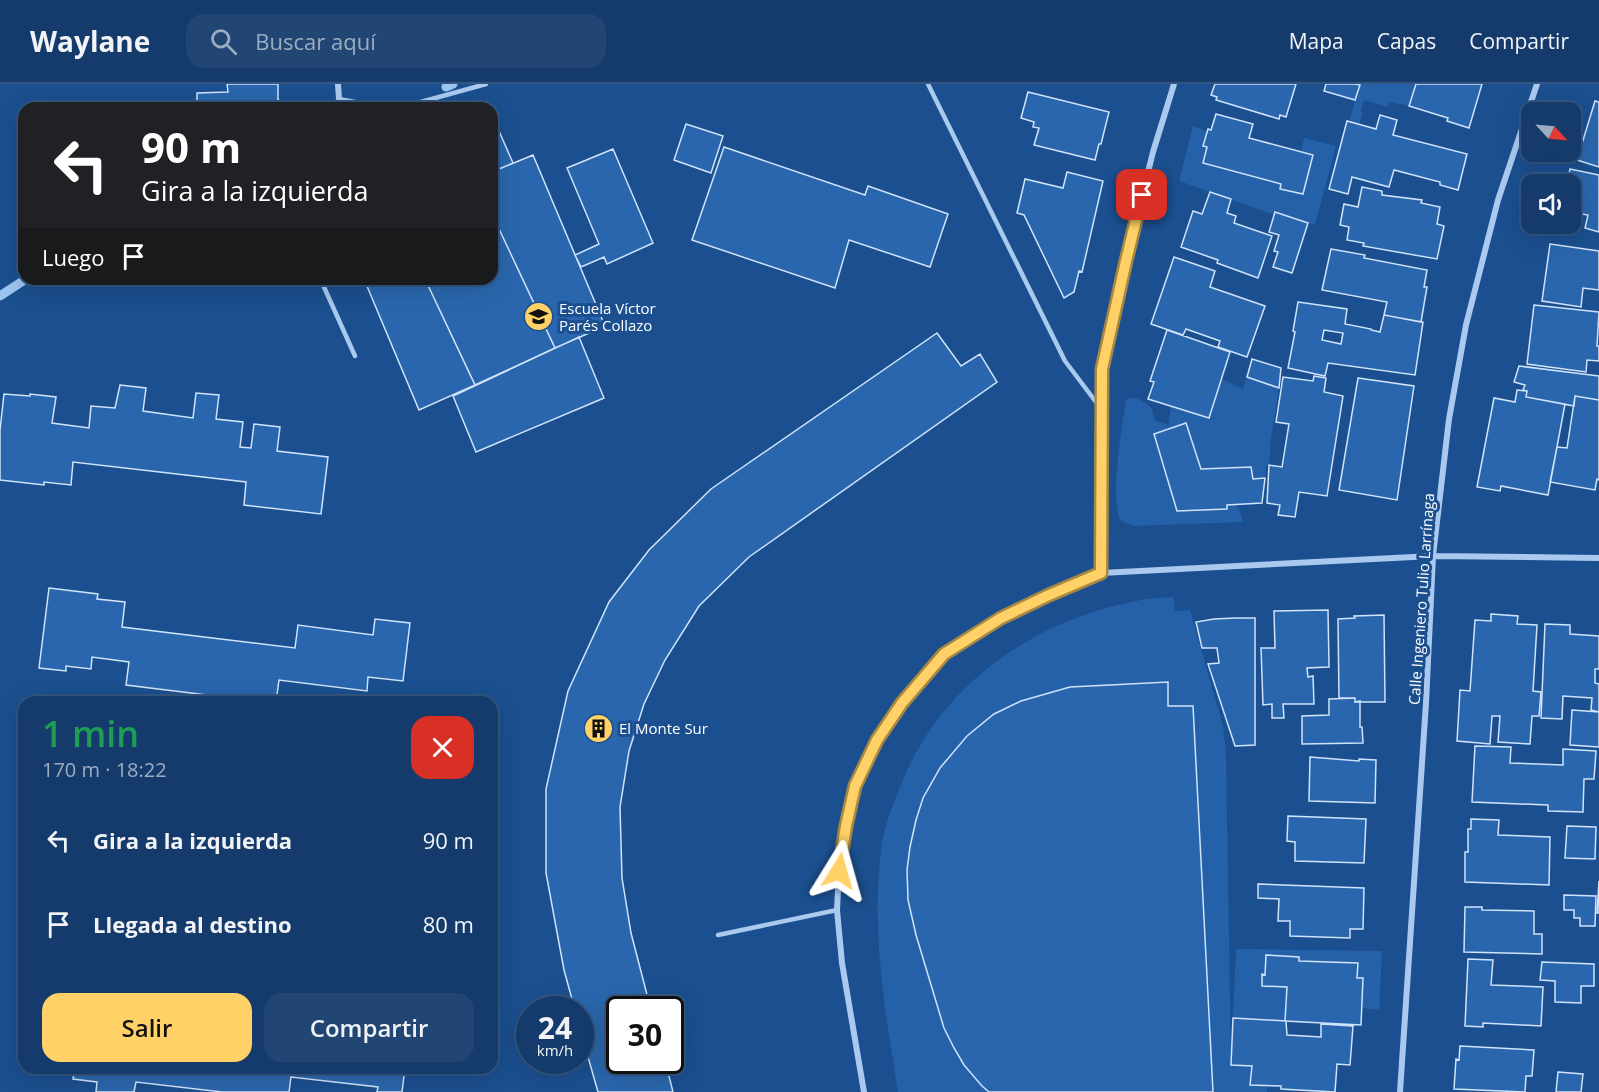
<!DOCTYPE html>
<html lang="es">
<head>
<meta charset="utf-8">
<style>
  :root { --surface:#143b6b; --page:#214673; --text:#f1f3f6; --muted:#9dadc1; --line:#33557e; --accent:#ffd166 }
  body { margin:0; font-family:"Open Sans",sans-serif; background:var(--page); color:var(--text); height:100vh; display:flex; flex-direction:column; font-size:22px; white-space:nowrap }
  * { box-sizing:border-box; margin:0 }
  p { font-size:20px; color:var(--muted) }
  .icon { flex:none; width:33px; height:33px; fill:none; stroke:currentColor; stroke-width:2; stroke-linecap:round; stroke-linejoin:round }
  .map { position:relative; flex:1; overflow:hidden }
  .panel { position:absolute; left:18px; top:612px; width:480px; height:378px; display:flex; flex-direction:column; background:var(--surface); border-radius:18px; box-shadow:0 6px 24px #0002,0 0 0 2px var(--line) }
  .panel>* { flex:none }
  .top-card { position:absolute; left:18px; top:18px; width:480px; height:183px; border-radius:18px; box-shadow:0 6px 24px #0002,0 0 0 2px var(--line); background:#202124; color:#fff; overflow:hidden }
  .needle { width:39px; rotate:116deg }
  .buttons { position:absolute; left:1521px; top:18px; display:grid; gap:12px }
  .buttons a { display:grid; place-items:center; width:60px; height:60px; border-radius:12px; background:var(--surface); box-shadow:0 6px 24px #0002,0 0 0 2px var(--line); font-size:30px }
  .speed { position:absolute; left:516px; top:912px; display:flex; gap:12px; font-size:30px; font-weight:700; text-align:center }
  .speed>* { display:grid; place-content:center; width:78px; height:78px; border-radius:50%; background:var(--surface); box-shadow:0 6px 24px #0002,0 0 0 2px var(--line); line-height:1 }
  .speed small { font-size:15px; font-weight:400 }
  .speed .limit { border:3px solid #111; border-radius:9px; background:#fff; color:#111 }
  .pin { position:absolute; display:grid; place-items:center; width:51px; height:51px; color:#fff; margin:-26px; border-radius:12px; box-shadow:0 3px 9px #0006 }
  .me { position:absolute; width:66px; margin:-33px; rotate:8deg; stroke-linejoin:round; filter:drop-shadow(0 0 4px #0008) }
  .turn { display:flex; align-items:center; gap:21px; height:126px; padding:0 24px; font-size:27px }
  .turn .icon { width:78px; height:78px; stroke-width:2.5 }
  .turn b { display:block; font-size:42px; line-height:51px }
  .then { display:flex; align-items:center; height:57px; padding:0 24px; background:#0003; gap:12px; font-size:22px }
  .round { display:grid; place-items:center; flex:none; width:63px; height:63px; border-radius:18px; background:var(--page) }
  .head { display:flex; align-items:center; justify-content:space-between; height:102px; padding:0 24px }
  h1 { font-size:36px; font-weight:600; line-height:45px; color:#1e9e55 }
  .cta { display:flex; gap:12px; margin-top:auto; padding:12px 24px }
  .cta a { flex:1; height:69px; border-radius:18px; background:var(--accent); color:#111; font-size:24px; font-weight:600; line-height:69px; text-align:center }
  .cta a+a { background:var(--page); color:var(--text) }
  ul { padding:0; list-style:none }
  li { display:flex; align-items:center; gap:18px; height:84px; padding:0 24px }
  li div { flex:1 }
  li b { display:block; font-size:22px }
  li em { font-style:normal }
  header { display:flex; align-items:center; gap:36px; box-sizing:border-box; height:84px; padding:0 30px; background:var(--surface); border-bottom:2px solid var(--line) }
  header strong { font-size:28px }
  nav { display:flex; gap:33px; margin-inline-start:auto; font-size:21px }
  .search { width:420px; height:54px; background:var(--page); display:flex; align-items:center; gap:15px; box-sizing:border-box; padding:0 21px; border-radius:18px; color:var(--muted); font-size:22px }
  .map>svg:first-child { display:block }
</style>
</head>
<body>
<header>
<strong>Waylane</strong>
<div class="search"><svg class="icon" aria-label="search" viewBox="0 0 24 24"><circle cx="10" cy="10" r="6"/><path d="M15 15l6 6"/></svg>Buscar aquí</div>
<nav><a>Mapa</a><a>Capas</a><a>Compartir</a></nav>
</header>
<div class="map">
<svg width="1599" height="1008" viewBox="0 0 1599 1008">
  <rect width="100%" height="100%" fill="#1b4f8f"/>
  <!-- green -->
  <path fill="#2461a8" d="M1360 0H1416L1409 22 1390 18 1387 23 1364 16 1361 27 1363 28 1359 41 1349 38Z
    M1193 42 1207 47 1203 62 1207 63 1204 79 1281 100 1280 105 1292 108V107L1303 110 1313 72 1301 68 1304 54 1336 62 1315 141 1276 129 1275 131 1179 97Z
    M1247 293 1279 304 1271 354 1269 381 1266 382 1265 394 1253 395 1251 383 1201 385 1186 339 1154 350 1177 426 1227 425V421L1235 420 1240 428 1243 438 1132 442 1120 436C1110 408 1122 346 1126 316 1136 310 1144 318 1152 324L1154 335 1158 338 1167 340 1168 344 1171 322 1209 334 1222 295 1243 305Z
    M1173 513 1175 527 1190 526 1223 642 1226 668 1231 981 1252 982 1251 1001 1267 1002V1008H898C885 927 870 841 882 759 885 740 893 721 900 703 940 600 1035 535 1141 516 1151 514 1162 514 1173 513Z
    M1236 865 1382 867 1379 926 1362 924 1363 895 1357 894V879L1299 877V873L1266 871 1265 891H1262V901L1287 903 1285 937 1233 934Z"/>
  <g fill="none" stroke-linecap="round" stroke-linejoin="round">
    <!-- stream -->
    <path stroke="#9cc4f0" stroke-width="9" d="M446 3 453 0
      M0 212 26 195"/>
  </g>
  <!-- building -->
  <path fill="#2a66ad" stroke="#cfe3fa" stroke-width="1.5" fill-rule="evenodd" d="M227 0H278V16L281 17V24H197V9L228 8Z
    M1215 0H1296L1286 33 1280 31 1279 35 1216 16 1217 13 1211 11Z
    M1326 0H1355L1360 1 1355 16 1324 7Z
    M1416 0H1482L1469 44 1447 37 1448 34 1409 22Z
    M1028 8 1109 28 1101 60H1099L1095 76 1034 61 1039 44 1033 43 1034 38 1021 34Z
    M1595 17 1599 18V83L1577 76Z
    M1216 30 1253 40 1249 54 1313 71 1303 110 1280 105 1281 100 1203 79 1207 63 1203 62 1208 45 1211 46Z
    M492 31 513 79 492 88Z
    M1380 31 1397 36 1393 51 1467 70 1458 106 1440 101V98L1394 86 1389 103 1352 93 1348 110 1329 105 1347 37 1376 45Z
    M686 40 723 52 711 89 674 76Z
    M724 63 865 111 868 102 948 130 930 183 849 156 835 204 692 156Z
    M613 65 653 159 607 180 604 173 581 183 575 171 599 160 567 84Z
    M533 71 605 242 555 264 492 130V88Z
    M1570 85 1599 91V148L1585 144 1588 131 1570 128V100H1567Z
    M1067 88 1103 97 1082 188 1079 187 1074 208 1064 214 1024 131 1017 129 1025 95 1063 104Z
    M1362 103 1382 107V111L1422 116 1421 119 1440 123 1437 140 1444 142 1437 175 1363 162 1364 159 1347 156 1349 143 1340 141 1344 120 1358 123Z
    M1210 108 1231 115 1227 129 1236 132 1234 139 1272 152 1258 194 1217 179 1218 176 1181 163 1193 127 1202 130Z
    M1275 128 1308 139 1292 189 1273 183 1278 168 1274 167 1279 151 1269 148Z
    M492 130 555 264 475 301 425 195H492Z
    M1550 160 1599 167V206L1583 204 1581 223 1542 217Z
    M1331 165 1365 171 1364 174 1427 186 1424 203H1427L1421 238 1384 231 1387 218 1322 206Z
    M1174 173 1215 187 1210 203 1265 222 1247 273 1218 263 1220 257 1186 245 1183 251 1151 240Z
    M364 195H425L475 301 419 326Z
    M1298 218 1347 225 1345 240 1371 245V246L1380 248 1384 231 1423 238 1415 291 1328 279 1325 292 1288 284 1295 248 1293 247ZM1324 246 1343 249 1341 260 1322 256Z
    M1534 221 1599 228 1597 262H1599V277L1587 276 1586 288 1527 280Z
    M1167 246 1230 268 1209 334 1148 315 1154 298 1150 297Z
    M937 249 961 282 980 270 997 298 749 473 699 522 665 576 644 620 629 667 620 723 622 794 631 849 651 926H620V976H665L673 1008H598L580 945V926H575L564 886 546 789V705L568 607 609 518 649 466 711 405Z
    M579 253 604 314 476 368 453 312Z
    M1252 275 1281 284 1279 304 1247 293Z
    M1519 282 1599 292V316L1575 312 1574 322 1526 313 1527 307 1523 306 1525 301 1514 298Z
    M1314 292 1326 294 1324 308 1343 312 1327 412 1299 408 1295 433 1278 431 1280 421 1267 419 1269 381 1282 383 1289 340 1276 338 1283 293 1313 297Z
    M1358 294 1414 302 1397 416 1339 406Z
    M120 301 146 304 143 327 193 334 196 309 219 311 216 335 243 338 240 363 251 364 254 340 280 343 277 367 328 373 321 430 244 421 246 398 73 378 71 401 44 398V401L0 396V346L4 310 30 312V310L56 313 52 339 89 344 91 322 115 324Z
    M1517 306 1527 307 1526 313 1565 320 1548 411 1501 402 1500 407 1477 403 1494 314 1515 318Z
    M1575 312 1599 316V396L1597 395 1595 406 1550 398 1557 363 1567 364Z
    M1186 339 1201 385 1251 383 1253 395 1265 394 1262 419 1227 421V425L1177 427 1154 350Z
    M49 504 98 510 97 515 125 518 122 543 295 564 298 541 373 551 375 535 410 539 403 597 368 593 367 607 279 596 276 618H265L126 601 129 578 92 573 91 585 66 582V587L39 584Z
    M1328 526 1329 583 1307 584 1308 593 1313 592 1314 620H1283L1284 634H1272V620L1263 621 1261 564H1275L1274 527Z
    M1491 530 1518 532 1517 540 1537 541 1533 607 1541 608 1539 632H1532L1530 660 1498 658 1500 632H1492L1490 660 1457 657 1460 606 1470 607 1475 536 1491 537Z
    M1384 531 1385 618H1355V614H1339L1338 535 1355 534 1354 532Z
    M1235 534H1255V661L1235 662 1208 580 1219 579 1217 564H1202L1196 538 1214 535Z
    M1545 540 1570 541V550L1599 552V585H1595V599L1599 600V628L1591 626 1592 614 1563 612 1562 635 1541 634Z
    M1168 598V622H1193L1213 1008H989L982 1002 964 981 954 964 944 944 916 851 908 816 907 786 910 763 916 736 923 714 940 684 967 652 994 630 1021 617 1070 603Z
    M1355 614V618L1360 617V643H1362L1363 659 1302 660V632L1329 631V615Z
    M1572 626 1599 628V663L1570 661Z
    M1475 662 1511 663 1510 679 1563 681V665L1596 667 1594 695H1584L1583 728 1548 727V721L1472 718Z
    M1310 673 1359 677V675L1376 676 1375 719 1309 717Z
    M1288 732 1366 735 1364 779 1295 777V758L1287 757Z
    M1471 735 1499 736 1498 751 1550 753 1549 801 1465 798V768H1468V745H1471Z
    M1567 742 1596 743 1595 775 1565 774Z
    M1599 797V829H1597Z
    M1258 800 1364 804 1363 845H1350V854L1290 852V837H1278L1279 815 1258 814Z
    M1564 811 1596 812 1595 842H1580V834H1574V826H1564Z
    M1465 823H1482V826L1534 827V850H1542V870L1464 868Z
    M1266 871 1299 873V877L1358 879 1357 894H1363L1361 941 1285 937 1287 903 1262 902V890L1265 891Z
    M1468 875 1493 876 1491 901 1543 903 1541 942 1483 939V943L1465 942Z
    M1542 878 1594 880V902H1581V919L1555 918V897L1540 896Z
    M1233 934 1286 937 1287 951 1321 953V940L1353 942 1350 981 1337 980 1335 1008 1281 1005V1002L1250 1001 1252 982 1231 981Z
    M1460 962 1534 966 1532 992H1526L1525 1008 1454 1005 1456 975 1459 976Z
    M75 984H405L402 1008H377L378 1003 291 993 289 1008H222L136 998 134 1008H96L97 998 73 995Z
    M1558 988 1583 990 1581 1008H1556Z"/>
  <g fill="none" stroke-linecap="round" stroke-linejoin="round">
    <!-- service -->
    <path stroke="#a9c9ee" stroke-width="4.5" d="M928 0 1065 277 1102 326
      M339 24V15L386 24
      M399 24 486 0
      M324 195V203L355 272
      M718 851 837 826"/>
    <!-- minor -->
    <path stroke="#a9c9ee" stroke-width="6" d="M338 0 339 15
      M1101 489 1102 285 1126 176 1153 68 1174 0
      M864 1008 842 879 837 826 839 787 846 742 855 702 877 656 902 619 944 570 1001 534 1049 511 1101 489 1433 472 1599 474
      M1400 1008 1426 619 1433 472 1449 335 1466 241 1498 116 1537 0"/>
  </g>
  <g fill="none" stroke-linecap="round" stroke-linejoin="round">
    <defs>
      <path id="route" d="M839 787 846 742 855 702 877 656 902 619 944 570 1001 534 1049 511 1101 489 1102 285 1126 177 1142 111"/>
    </defs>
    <!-- route casing -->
    <use href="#route" stroke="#a68842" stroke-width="15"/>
    <!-- route -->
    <use href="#route" stroke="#ffd166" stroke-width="10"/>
  </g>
  <!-- icons -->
  <defs>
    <symbol id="school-disc" viewBox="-11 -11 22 22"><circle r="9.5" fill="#ffd166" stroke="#1b4f8f"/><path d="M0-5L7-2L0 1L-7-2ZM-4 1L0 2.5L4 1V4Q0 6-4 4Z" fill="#111"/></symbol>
    <symbol id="building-disc" viewBox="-11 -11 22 22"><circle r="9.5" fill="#ffd166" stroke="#1b4f8f"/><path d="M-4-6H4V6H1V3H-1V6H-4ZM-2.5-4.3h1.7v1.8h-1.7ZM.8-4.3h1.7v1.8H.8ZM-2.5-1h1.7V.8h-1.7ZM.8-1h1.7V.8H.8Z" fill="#111"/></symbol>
  </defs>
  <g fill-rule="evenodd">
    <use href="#school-disc" x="522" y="216" width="33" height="33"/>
    <use href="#building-disc" x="582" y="628" width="33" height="33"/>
  </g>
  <g text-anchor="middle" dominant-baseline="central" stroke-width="6" stroke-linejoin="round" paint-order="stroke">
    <!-- poi labels -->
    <g font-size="15" fill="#fff" stroke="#1b4f8f" text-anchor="start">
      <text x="559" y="224">Escuela Víctor<tspan x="559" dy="17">Parés Collazo</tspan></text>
      <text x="619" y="644">El Monte Sur</text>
    </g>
    <!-- street labels -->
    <g font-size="15" fill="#fff" stroke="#1b4f8f">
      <text transform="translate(1421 515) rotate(-86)">Calle Ingeniero Tulio Larrínaga</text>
    </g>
  </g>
</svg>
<div class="buttons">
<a><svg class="needle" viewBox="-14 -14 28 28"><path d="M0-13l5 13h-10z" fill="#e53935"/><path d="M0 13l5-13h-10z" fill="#9dadc1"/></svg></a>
<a><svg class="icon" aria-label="sound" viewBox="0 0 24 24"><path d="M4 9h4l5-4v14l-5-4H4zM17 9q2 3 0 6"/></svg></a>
</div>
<div class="speed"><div>24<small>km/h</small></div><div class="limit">30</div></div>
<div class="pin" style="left:1142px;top:111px;background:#d93025"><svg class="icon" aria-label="arrive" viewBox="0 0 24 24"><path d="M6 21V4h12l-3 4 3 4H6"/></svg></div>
<svg class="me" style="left:839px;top:787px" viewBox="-20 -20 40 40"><path d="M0-17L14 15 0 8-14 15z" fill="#ffd166" stroke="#fff" stroke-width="4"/></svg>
<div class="top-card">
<div class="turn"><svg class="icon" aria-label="left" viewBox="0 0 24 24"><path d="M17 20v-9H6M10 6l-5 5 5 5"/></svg><div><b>90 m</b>Gira a la izquierda</div></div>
<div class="then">Luego<svg class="icon" aria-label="arrive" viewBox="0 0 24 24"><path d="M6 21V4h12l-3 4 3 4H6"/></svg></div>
</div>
<section class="panel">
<div class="head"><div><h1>1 min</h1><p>170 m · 18:22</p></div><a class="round" style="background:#d93025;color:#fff"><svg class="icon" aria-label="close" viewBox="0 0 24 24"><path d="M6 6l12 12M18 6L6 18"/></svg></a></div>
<ul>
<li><svg class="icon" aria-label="left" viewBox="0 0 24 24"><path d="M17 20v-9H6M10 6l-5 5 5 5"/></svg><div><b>Gira a la izquierda</b></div><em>90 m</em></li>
<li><svg class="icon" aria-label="arrive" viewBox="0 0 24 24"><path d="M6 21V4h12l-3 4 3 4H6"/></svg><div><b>Llegada al destino</b></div><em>80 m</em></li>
</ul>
<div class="cta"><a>Salir</a><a>Compartir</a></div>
</section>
</div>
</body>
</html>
